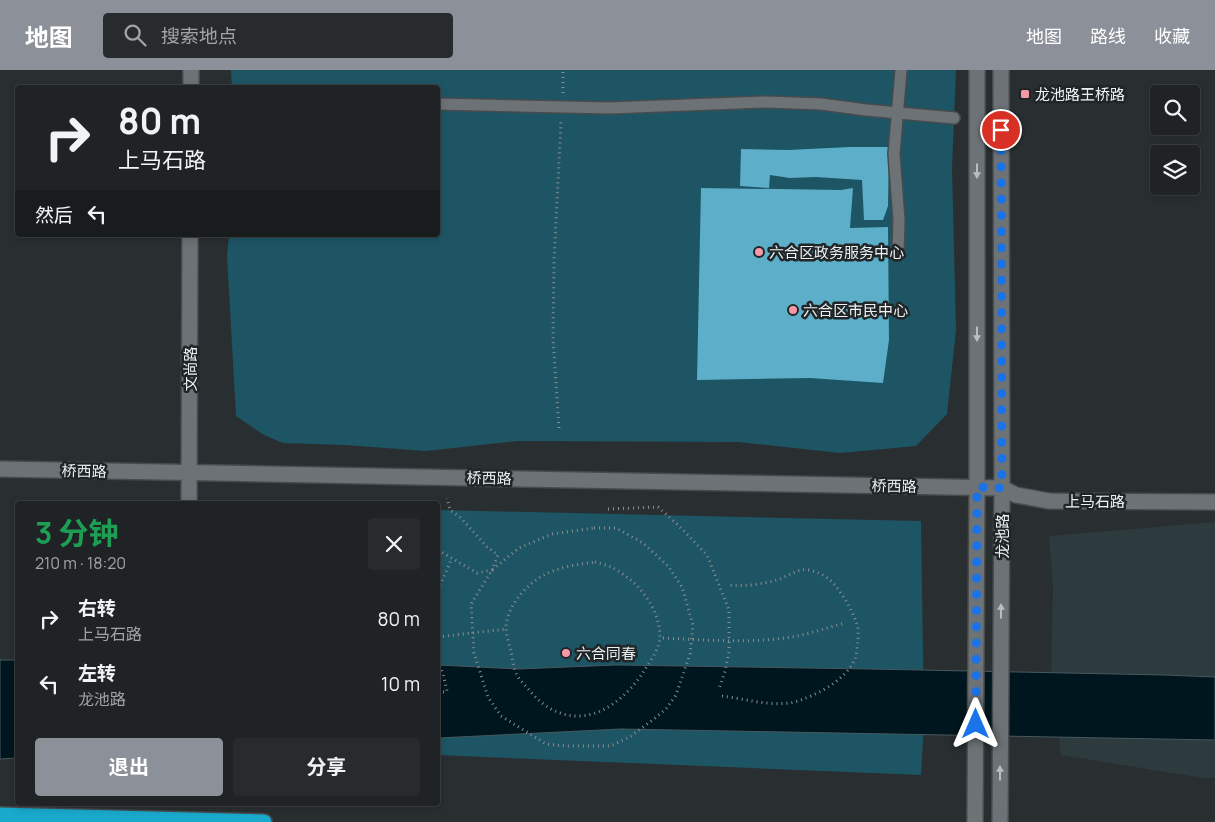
<!DOCTYPE html>
<html lang="zh">
<head>
<meta charset="utf-8">
<style>
  :root { --surface:#1f2325; --page:#272b2d; --text:#f1f3f6; --muted:#a1a4a7; --line:#3c4042; --accent:#8c9099 }
  body { margin:0; font-family:Manrope,"Noto Sans SC",sans-serif; background:var(--page); color:var(--text); height:100vh; display:flex; flex-direction:column; font-size:19px; white-space:nowrap }
  * { box-sizing:border-box; margin:0 }
  p { font-size:16px; color:var(--muted) }
  .icon { flex:none; width:28px; height:28px; fill:none; stroke:currentColor; stroke-width:2; stroke-linecap:round; stroke-linejoin:round }
  .map { position:relative; flex:1; overflow:hidden }
  .panel { position:absolute; left:15px; top:431px; width:425px; height:305px; display:flex; flex-direction:column; background:var(--surface); border-radius:5px; box-shadow:0 2px 8px #0003,0 0 0 1px var(--line) }
  .panel>* { flex:none }
  .top-card { position:absolute; left:15px; top:15px; width:425px; height:152px; border-radius:5px; box-shadow:0 2px 8px #0003,0 0 0 1px var(--line); background:#1f2325; color:var(--text); overflow:hidden }
  .fabs { position:absolute; left:1150px; top:15px; display:grid; gap:10px }
  .fabs a { display:grid; place-items:center; width:50px; height:50px; border-radius:5px; background:var(--surface); box-shadow:0 2px 8px #0003,0 0 0 1px var(--line); font-size:25px }
  .pin { position:absolute; display:grid; place-items:center; width:42px; height:42px; color:#fff; margin:-21px; border:2px solid #fff; border-radius:50%; box-shadow:0 1px 5px #0007 }
  .me { position:absolute; width:55px; margin:-28px; rotate:0deg; stroke-linejoin:round; filter:drop-shadow(0 0 4px #0008) }
  .turn { display:flex; align-items:center; gap:18px; height:105px; padding:0 20px; font-size:22px }
  .turn .icon { width:65px; height:65px; stroke-width:2.5 }
  .turn b { display:block; font-size:35px; line-height:42px }
  .then { display:flex; align-items:center; height:48px; padding:0 20px; background:#0003; gap:10px; font-size:19px }
  .round { display:grid; place-items:center; flex:none; width:52px; height:52px; border-radius:5px; background:var(--page) }
  .head { display:flex; align-items:center; justify-content:space-between; height:85px; padding:0 20px }
  h1 { font-size:30px; font-weight:700; line-height:38px; color:#1e9e55 }
  .primary-button { display:flex; gap:10px; margin-top:auto; padding:10px 20px }
  .primary-button a { flex:1; height:58px; border-radius:5px; background:var(--accent); color:#fff; font-size:20px; font-weight:700; line-height:58px; text-align:center }
  .primary-button a+a { background:var(--page); color:var(--text) }
  ul { padding:0; list-style:none }
  li { display:flex; align-items:center; gap:15px; height:65px; padding:0 20px }
  li div { flex:1 }
  li b { display:block; font-size:19px }
  li em { font-style:normal }
  header { display:flex; align-items:center; gap:30px; box-sizing:border-box; height:70px; padding:0 25px; background:var(--accent); color:#fff }
  header strong { font-size:24px }
  nav { display:flex; gap:28px; margin-inline-start:auto; font-size:18px }
  .search { width:350px; height:45px; background:var(--page); display:flex; align-items:center; gap:12px; box-sizing:border-box; padding:0 18px; border-radius:5px; color:var(--muted); font-size:19px }
  .map>svg:first-child { display:block }
</style>
</head>
<body>
<header>
<strong>地图</strong>
<div class="search"><svg class="icon" aria-label="search" viewBox="0 0 24 24"><circle cx="10" cy="10" r="6"/><path d="M15 15l6 6"/></svg>搜索地点</div>
<nav><a>地图</a><a>路线</a><a>收藏</a></nav>
</header>
<div class="map">
<svg width="1215" height="752" viewBox="0 0 1215 752">
  <rect width="100%" height="100%" fill="#292f31"/>
  <!-- built -->
  <path fill="#2d3a3e" d="M1215 452V708H1203L1061 685 1051 604 1053 518 1049 466Z"/>
  <!-- green -->
  <path fill="#1d5565" d="M231 0H956L952 98 956 260 947 344 916 376 840 383 738 372 518 371 426 381 345 375 283 373 264 365 236 346 227 185 229 165H438V18L232 17Z
    M438 440 921 451 924 653 921 705 438 685Z"/>
  <!-- water -->
  <path fill="#00161e" stroke="#47585e" d="M0 590H17V688L0 689Z
    M438 595 518 599 616 595 870 599 1165 605 1215 607V670L621 659 438 668Z"/>
  <!-- building -->
  <path fill="#5daec8" d="M850 77H889L888 136 883 150H864L862 110 816 107 790 108 770 105 769 118 740 116 741 79 788 80Z
    M701 118 841 120 853 118 850 158 888 157 889 270 883 313 810 308 697 310Z"/>
  <g fill="none" stroke-linecap="round" stroke-linejoin="round">
    <defs>
      <path id="lane" d="M438 34 609 38 765 32 821 34 866 40 954 48
        M898 182 899 150 894 84 901 0"/>
      <path id="secondary" d="M191 18V0
        M0 399 1002 418 1016 425 1049 431 1215 432
        M189 434 190 165
        M975 752 977 417V0
        M1000 752 1002 418 1001 0"/>
      <path id="highway" d="M0 745 264 752"/>
    </defs>
    <!-- lane casing -->
    <use href="#lane" stroke="#474b4d" stroke-width="14"/>
    <!-- secondary casing -->
    <use href="#secondary" stroke="#474b4d" stroke-width="18"/>
    <!-- highway casing -->
    <use href="#highway" stroke="#474b4d" stroke-width="18"/>
    <!-- path -->
    <path stroke="#898e8f" stroke-width="3" stroke-dasharray="1 4" stroke-linecap="butt" d="M563 23V0
      M559 358 553 269 554 191 561 52
      M608 439 658 437 678 455 707 485 729 540V582L725 601 719 619
      M594 458H616L643 473 668 496 682 517 693 555 690 584 676 625 666 639 650 652 631 666 611 676H567L546 674 501 646 488 627 474 583 471 534 492 500 519 478 552 464Z
      M438 480 477 503 492 500 498 485 487 477 461 448 450 440 447 428
      M595 492C601 494 608 495 613 498 638 511 660 538 660 567 660 579 648 594 642 604 622 633 589 658 553 640 540 634 531 622 522 612 514 604 513 592 511 581 509 574 506 565 506 558 506 538 526 514 544 505 559 497 579 494 595 492Z
      M438 520 452 488
      M438 567 506 559
      M663 568C708 570 753 574 797 566 813 563 829 557 845 553
      M438 591 443 604 447 621
      M438 622H444
      M722 626C747 629 777 639 801 630 822 622 845 610 855 589 857 584 857 576 858 571 858 565 859 557 856 552 854 545 850 538 846 531 838 518 829 505 813 501 799 496 790 506 777 510 762 514 744 517 728 515"/>
    <!-- lane -->
    <use href="#lane" stroke="#6c7275" stroke-width="11"/>
    <!-- secondary -->
    <use href="#secondary" stroke="#6c7275" stroke-width="15"/>
    <!-- highway -->
    <use href="#highway" stroke="#19a9cc" stroke-width="15"/>
  </g>
  <!-- one-way arrows -->
  <defs><path id="oneway-solid" d="M-6-.8H1V-3.2L6.5 0L1 3.2V.8H-6Z" transform="scale(1.25)"/></defs>
  <g fill="#b9bec0">
    <use href="#oneway-solid" transform="translate(977 101) rotate(90)"/>
    <use href="#oneway-solid" transform="translate(977 264) rotate(90)"/>
    <use href="#oneway-solid" transform="translate(1001 541) rotate(-90)"/>
    <use href="#oneway-solid" transform="translate(1000 703) rotate(-90)"/>
  </g>
  <g fill="none" stroke-linecap="round" stroke-linejoin="round">
    <!-- route -->
    <path stroke="#1a73e8" stroke-width="9" stroke-dasharray="0 16.2" d="M976 654 977 417 1002 418 1001 60"/>
  </g>
  <!-- markers -->
  <g fill="#f49aa6" stroke="#202527" stroke-width="2">
    <rect x="1020" y="19" width="10" height="10" rx="2.5"/>
    <circle cx="759" cy="182" r="5"/>
    <circle cx="793" cy="240" r="5"/>
    <circle cx="566" cy="583" r="5"/>
  </g>
  <g text-anchor="middle" dominant-baseline="central" stroke-width="5" stroke-linejoin="round" paint-order="stroke">
    <!-- poi labels -->
    <g font-size="15" fill="#edf1f2" stroke="#202527" text-anchor="start">
      <text x="1035" y="24">龙池路王桥路</text>
      <text x="769" y="182">六合区政务服务中心</text>
      <text x="803" y="240">六合区市民中心</text>
      <text x="576" y="583">六合同春</text>
    </g>
    <!-- street labels -->
    <g font-size="15" fill="#edf1f2" stroke="#202527">
      <text transform="translate(190 299) rotate(-90)">文尚路</text>
      <text transform="translate(84 401) rotate(1)">桥西路</text>
      <text transform="translate(489 408) rotate(1)">桥西路</text>
      <text transform="translate(894 416) rotate(1)">桥西路</text>
      <text x="1095" y="431">上马石路</text>
      <text transform="translate(1002 466) rotate(-90)">龙池路</text>
    </g>
  </g>
</svg>
<div class="fabs">
<a><svg class="icon" aria-label="search" viewBox="0 0 24 24"><circle cx="10" cy="10" r="6"/><path d="M15 15l6 6"/></svg></a>
<a><svg class="icon" aria-label="layers" viewBox="0 0 24 24"><path d="M12 4l9 5-9 5-9-5zM3 14l9 5 9-5"/></svg></a>
</div>
<div class="pin" style="left:1001px;top:60px;background:#d93025"><svg class="icon" aria-label="arrive" viewBox="0 0 24 24"><path d="M6 21V4h12l-3 4 3 4H6"/></svg></div>
<svg class="me" style="left:976px;top:654px" viewBox="-20 -20 40 40"><path d="M0-17L14 15 0 8-14 15z" fill="#1a73e8" stroke="#fff" stroke-width="4"/></svg>
<div class="top-card">
<div class="turn"><svg class="icon" aria-label="right" viewBox="0 0 24 24"><path d="M7 20v-9h11M14 6l5 5-5 5"/></svg><div><b>80 m</b>上马石路</div></div>
<div class="then">然后<svg class="icon" aria-label="left" viewBox="0 0 24 24"><path d="M17 20v-9H6M10 6l-5 5 5 5"/></svg></div>
</div>
<section class="panel">
<div class="head"><div><h1>3 分钟</h1><p>210 m · 18:20</p></div><a class="round"><svg class="icon" aria-label="close" viewBox="0 0 24 24"><path d="M6 6l12 12M18 6L6 18"/></svg></a></div>
<ul>
<li><svg class="icon" aria-label="right" viewBox="0 0 24 24"><path d="M7 20v-9h11M14 6l5 5-5 5"/></svg><div><b>右转</b><p>上马石路</p></div><em>80 m</em></li>
<li><svg class="icon" aria-label="left" viewBox="0 0 24 24"><path d="M17 20v-9H6M10 6l-5 5 5 5"/></svg><div><b>左转</b><p>龙池路</p></div><em>10 m</em></li>
</ul>
<div class="primary-button"><a>退出</a><a>分享</a></div>
</section>
</div>
</body>
</html>
